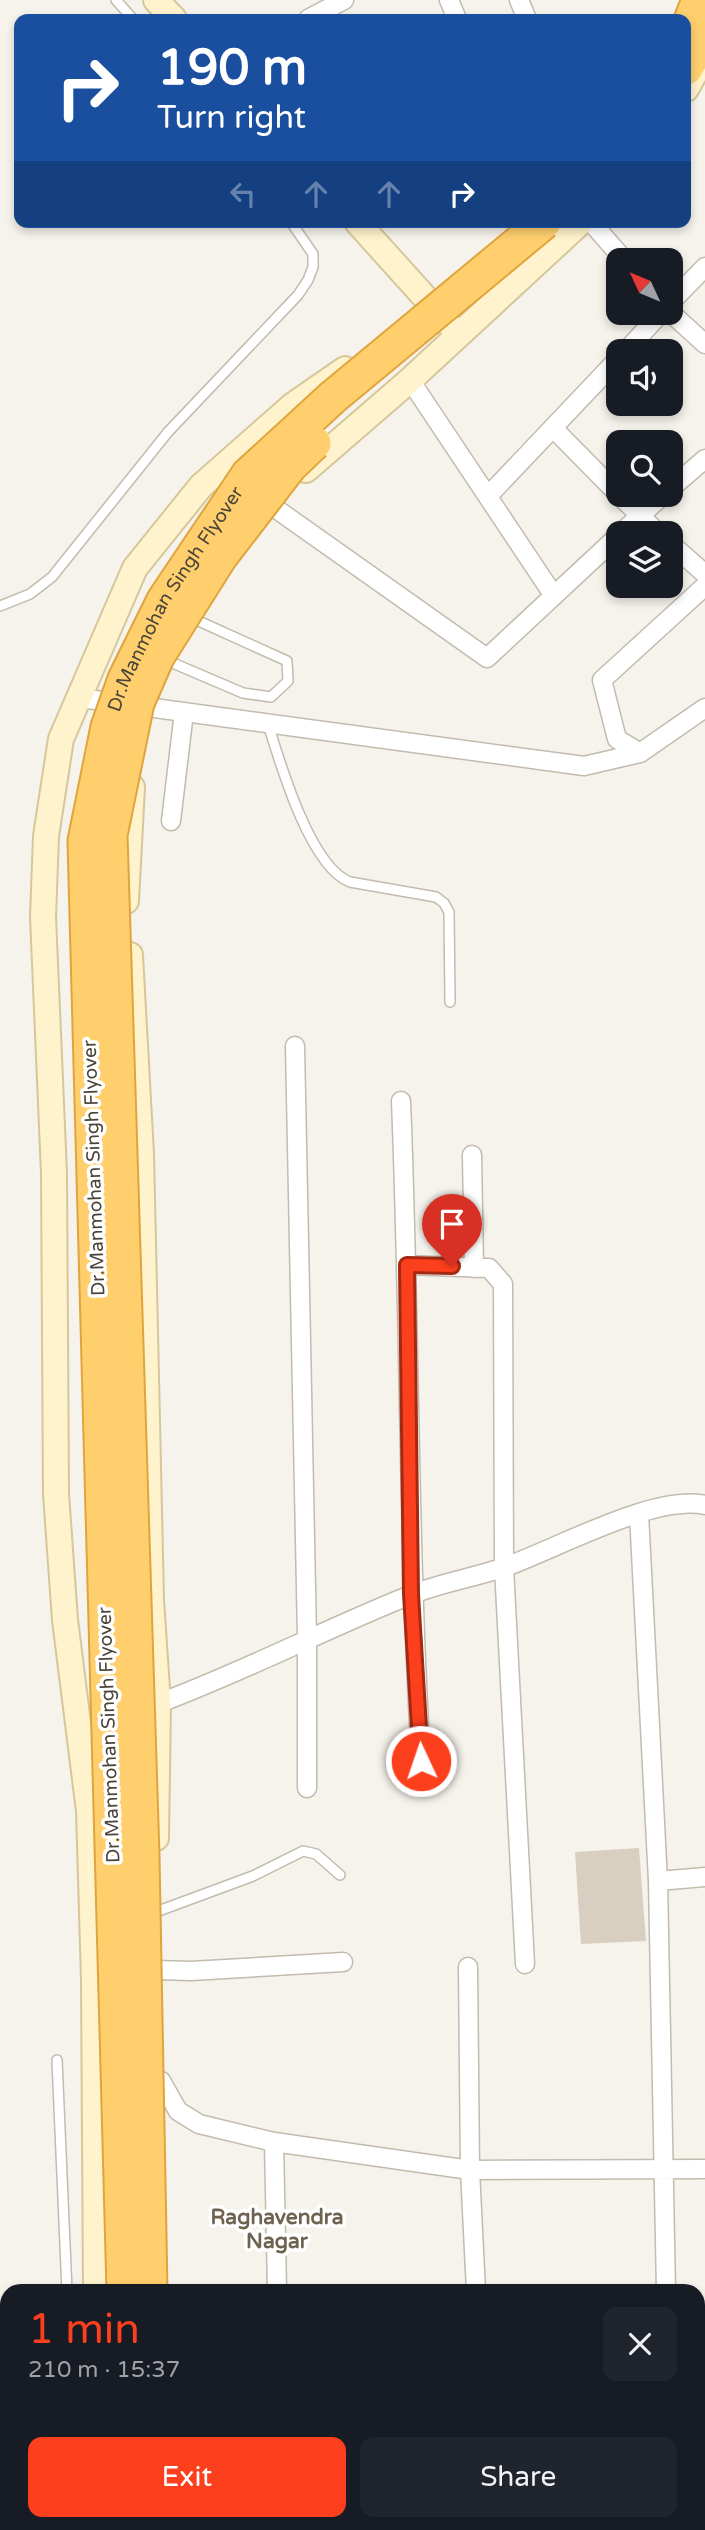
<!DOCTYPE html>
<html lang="en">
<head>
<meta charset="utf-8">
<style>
  :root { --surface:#171b24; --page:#20242c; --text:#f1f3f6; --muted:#9ea1a6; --accent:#fc3f1d }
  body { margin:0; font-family:"Varela Round",sans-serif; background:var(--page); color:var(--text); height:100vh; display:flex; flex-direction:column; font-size:26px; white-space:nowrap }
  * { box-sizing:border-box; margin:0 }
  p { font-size:23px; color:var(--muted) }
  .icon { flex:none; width:38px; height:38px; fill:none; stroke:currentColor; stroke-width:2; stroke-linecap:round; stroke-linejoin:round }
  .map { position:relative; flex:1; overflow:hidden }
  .panel { position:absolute; left:0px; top:2284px; width:705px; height:247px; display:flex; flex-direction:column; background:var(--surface); border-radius:21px 21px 0 0; box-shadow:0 4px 10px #0003 }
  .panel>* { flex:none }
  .hud { position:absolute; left:14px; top:14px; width:677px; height:214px; border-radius:14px; box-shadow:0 4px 10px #0003; background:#1a4fa0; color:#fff; overflow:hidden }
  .needle { width:46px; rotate:314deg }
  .fabs { position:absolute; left:606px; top:248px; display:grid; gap:14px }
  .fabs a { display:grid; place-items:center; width:77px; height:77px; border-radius:14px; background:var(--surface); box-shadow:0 4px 10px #0003; font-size:35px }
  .pin { position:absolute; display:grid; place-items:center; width:60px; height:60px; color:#fff; margin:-72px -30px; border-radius:50% 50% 50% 0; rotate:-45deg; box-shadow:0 0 7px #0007 }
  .pin .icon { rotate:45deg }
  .me { position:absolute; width:77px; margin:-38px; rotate:357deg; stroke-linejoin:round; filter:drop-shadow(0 0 5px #0008) }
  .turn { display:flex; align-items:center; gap:24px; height:147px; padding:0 28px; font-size:32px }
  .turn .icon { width:91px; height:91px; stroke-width:2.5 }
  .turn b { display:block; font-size:49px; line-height:60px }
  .lanes { display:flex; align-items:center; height:66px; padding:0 28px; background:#0003; justify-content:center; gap:35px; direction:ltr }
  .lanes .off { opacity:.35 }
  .round { display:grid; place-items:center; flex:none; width:74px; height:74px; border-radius:14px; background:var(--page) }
  .summary { display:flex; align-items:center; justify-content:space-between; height:119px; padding:0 28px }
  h1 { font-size:42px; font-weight:600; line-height:52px; color:var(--accent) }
  .action { display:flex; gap:14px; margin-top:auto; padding:14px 28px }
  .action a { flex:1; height:80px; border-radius:14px; background:var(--accent); color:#fff; font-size:28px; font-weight:600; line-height:80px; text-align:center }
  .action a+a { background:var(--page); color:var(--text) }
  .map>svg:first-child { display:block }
</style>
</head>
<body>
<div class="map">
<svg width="705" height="2530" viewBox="0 0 705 2530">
  <rect width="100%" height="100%" fill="#f6f3ec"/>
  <!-- building -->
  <path fill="#d8cfc1" d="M639 1848 646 1941 581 1944 575 1852Z"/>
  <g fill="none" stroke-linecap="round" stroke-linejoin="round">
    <defs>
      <path id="lane" d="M116 0 133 19
        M0 606 30 594 52 577 168 432 298 295 308 280 313 267V254L291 222
        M168 661 243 693 271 697 288 681 287 661 192 618
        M268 724C280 763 310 867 350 882L436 897 444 903 449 912 450 1002
        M153 1913 253 1876 303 1851 316 1854 340 1875
        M57 2060 67 2291
        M0 2494 7 2488"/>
      <path id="street" d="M449 0 457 19
        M519 0 527 19
        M308 19 344 0
        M591 222 625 261
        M670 303 705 267
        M670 312 705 344
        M625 352 661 313
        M410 380 554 596
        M553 428 618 494
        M670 489 705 459
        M619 495 659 534
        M488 496 618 359
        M272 506 487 658 618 536
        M620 534 663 495
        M670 543 705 574
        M80 698 584 766 640 753 705 708
        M640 753 617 739 602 680 705 586
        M171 821 184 712
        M295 1046 307 1638V1788
        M401 1101C410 1321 408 1541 421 1761
        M472 1155 474 1268
        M407 1265 489 1268 503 1284 504 1568 525 1964
        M639 1514 658 1881
        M149 1707C237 1675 321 1631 408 1596 439 1583 473 1578 505 1567 556 1549 654 1494 705 1505
        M468 1967 470 2170 476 2291
        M156 1970 191 1971 343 1962
        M143 2080 161 2081 178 2111 199 2124 274 2142 470 2170 705 2169
        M274 2142 277 2291
        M666 2291 658 1881 705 1877
        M698 2515H705
        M264 2524 268 2530
        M429 2530 472 2524
        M575 2530 583 2524"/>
      <path id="secondary" d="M156 0 174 19
        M686 89 705 56
        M357 222 448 323
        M306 470 410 380 581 222
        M126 901 132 787
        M130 955 141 1154 151 1600 158 1704 156 1838
        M96 2291 94 1980 89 1811 65 1620 56 1494 54 1173 43 917 46 836 61 739 135 568 201 486 293 405 345 369
        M96 2524V2530"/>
      <path id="highway" d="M686 33 699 0
        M686 68 705 35
        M131 2524V2530
        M154 2524V2530"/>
    </defs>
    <!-- lane casing -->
    <use href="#lane" stroke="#c2bbae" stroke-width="12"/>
    <!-- street casing -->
    <use href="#street" stroke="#c2bbae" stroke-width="21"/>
    <!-- secondary casing -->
    <use href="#secondary" stroke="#d6c79b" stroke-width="28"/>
    <!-- highway casing -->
    <use href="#highway" stroke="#e0a43c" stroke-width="37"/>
    <!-- lane -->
    <use href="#lane" stroke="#fff" stroke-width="9"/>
    <!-- street -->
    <use href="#street" stroke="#fff" stroke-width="18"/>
    <!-- secondary -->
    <use href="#secondary" stroke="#fff3cd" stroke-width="24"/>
    <!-- highway -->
    <use href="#highway" stroke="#ffcf6e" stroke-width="33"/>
    <defs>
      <g id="highway-bridge">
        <path id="s1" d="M124 2291 85 841 108 727 125 679 164 600 248 475 333 397 544 222"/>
        <path d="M150 2291 142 1856 110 835 137 703 157 657 220 557 290 466 314 443"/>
      </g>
    </defs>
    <!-- highway-bridge casing -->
    <use href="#highway-bridge" stroke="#e0a43c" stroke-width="37" stroke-linecap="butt"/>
    <!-- highway-bridge -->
    <use href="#highway-bridge" stroke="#ffcf6e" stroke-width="33"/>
  </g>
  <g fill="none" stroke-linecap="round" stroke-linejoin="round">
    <defs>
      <path id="route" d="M421 1761 411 1594 407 1265 452 1266"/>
    </defs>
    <!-- route casing -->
    <use href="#route" stroke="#a42913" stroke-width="18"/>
    <!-- route -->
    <use href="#route" stroke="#fc3f1d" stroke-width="12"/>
  </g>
  <g text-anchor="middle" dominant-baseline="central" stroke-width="7" stroke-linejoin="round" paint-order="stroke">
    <!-- street labels -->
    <g font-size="19" fill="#4b4439" stroke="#fff">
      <text stroke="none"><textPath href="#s1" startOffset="1712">Dr.Manmohan Singh Flyover</textPath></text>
      <text transform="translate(94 1168) rotate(-92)">Dr.Manmohan Singh Flyover</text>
      <text transform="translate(109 1735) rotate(-92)">Dr.Manmohan Singh Flyover</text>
    </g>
    <!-- neighbourhood labels -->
    <g font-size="21" font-weight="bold" fill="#6e6250" stroke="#fff">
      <text x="277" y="2217">Raghavendra<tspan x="277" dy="24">Nagar</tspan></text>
    </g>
  </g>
</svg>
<div class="fabs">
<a><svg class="needle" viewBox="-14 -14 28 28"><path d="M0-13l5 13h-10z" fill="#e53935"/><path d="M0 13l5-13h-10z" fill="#9ea1a6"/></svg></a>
<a><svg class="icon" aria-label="sound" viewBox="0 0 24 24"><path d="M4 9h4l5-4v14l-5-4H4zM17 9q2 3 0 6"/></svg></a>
<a><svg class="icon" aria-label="search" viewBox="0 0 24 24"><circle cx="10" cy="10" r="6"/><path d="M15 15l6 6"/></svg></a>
<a><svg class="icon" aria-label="layers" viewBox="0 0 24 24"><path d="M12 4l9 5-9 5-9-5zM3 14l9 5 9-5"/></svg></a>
</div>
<div class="pin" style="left:452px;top:1266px;background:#d93025"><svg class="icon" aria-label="arrive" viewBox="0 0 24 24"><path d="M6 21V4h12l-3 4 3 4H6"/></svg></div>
<svg class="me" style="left:421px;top:1761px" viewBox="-20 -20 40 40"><circle r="17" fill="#fc3f1d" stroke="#fff" stroke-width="3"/><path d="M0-11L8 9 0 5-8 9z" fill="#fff"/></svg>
<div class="hud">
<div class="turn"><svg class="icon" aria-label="right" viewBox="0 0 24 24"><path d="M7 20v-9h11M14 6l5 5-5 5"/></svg><div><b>190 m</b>Turn right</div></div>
<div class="lanes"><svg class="icon off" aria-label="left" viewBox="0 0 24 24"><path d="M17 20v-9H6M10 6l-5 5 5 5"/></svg><svg class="icon off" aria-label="ahead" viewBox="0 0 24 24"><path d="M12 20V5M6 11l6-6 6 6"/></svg><svg class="icon off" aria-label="ahead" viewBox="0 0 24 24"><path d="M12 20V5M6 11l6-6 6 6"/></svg><svg class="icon" aria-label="right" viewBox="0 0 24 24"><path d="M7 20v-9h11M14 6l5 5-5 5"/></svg></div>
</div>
<section class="panel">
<div class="summary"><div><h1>1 min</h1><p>210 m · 15:37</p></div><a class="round"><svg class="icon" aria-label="close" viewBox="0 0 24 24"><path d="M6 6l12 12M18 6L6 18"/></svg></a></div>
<div class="action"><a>Exit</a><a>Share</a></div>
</section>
</div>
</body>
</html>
